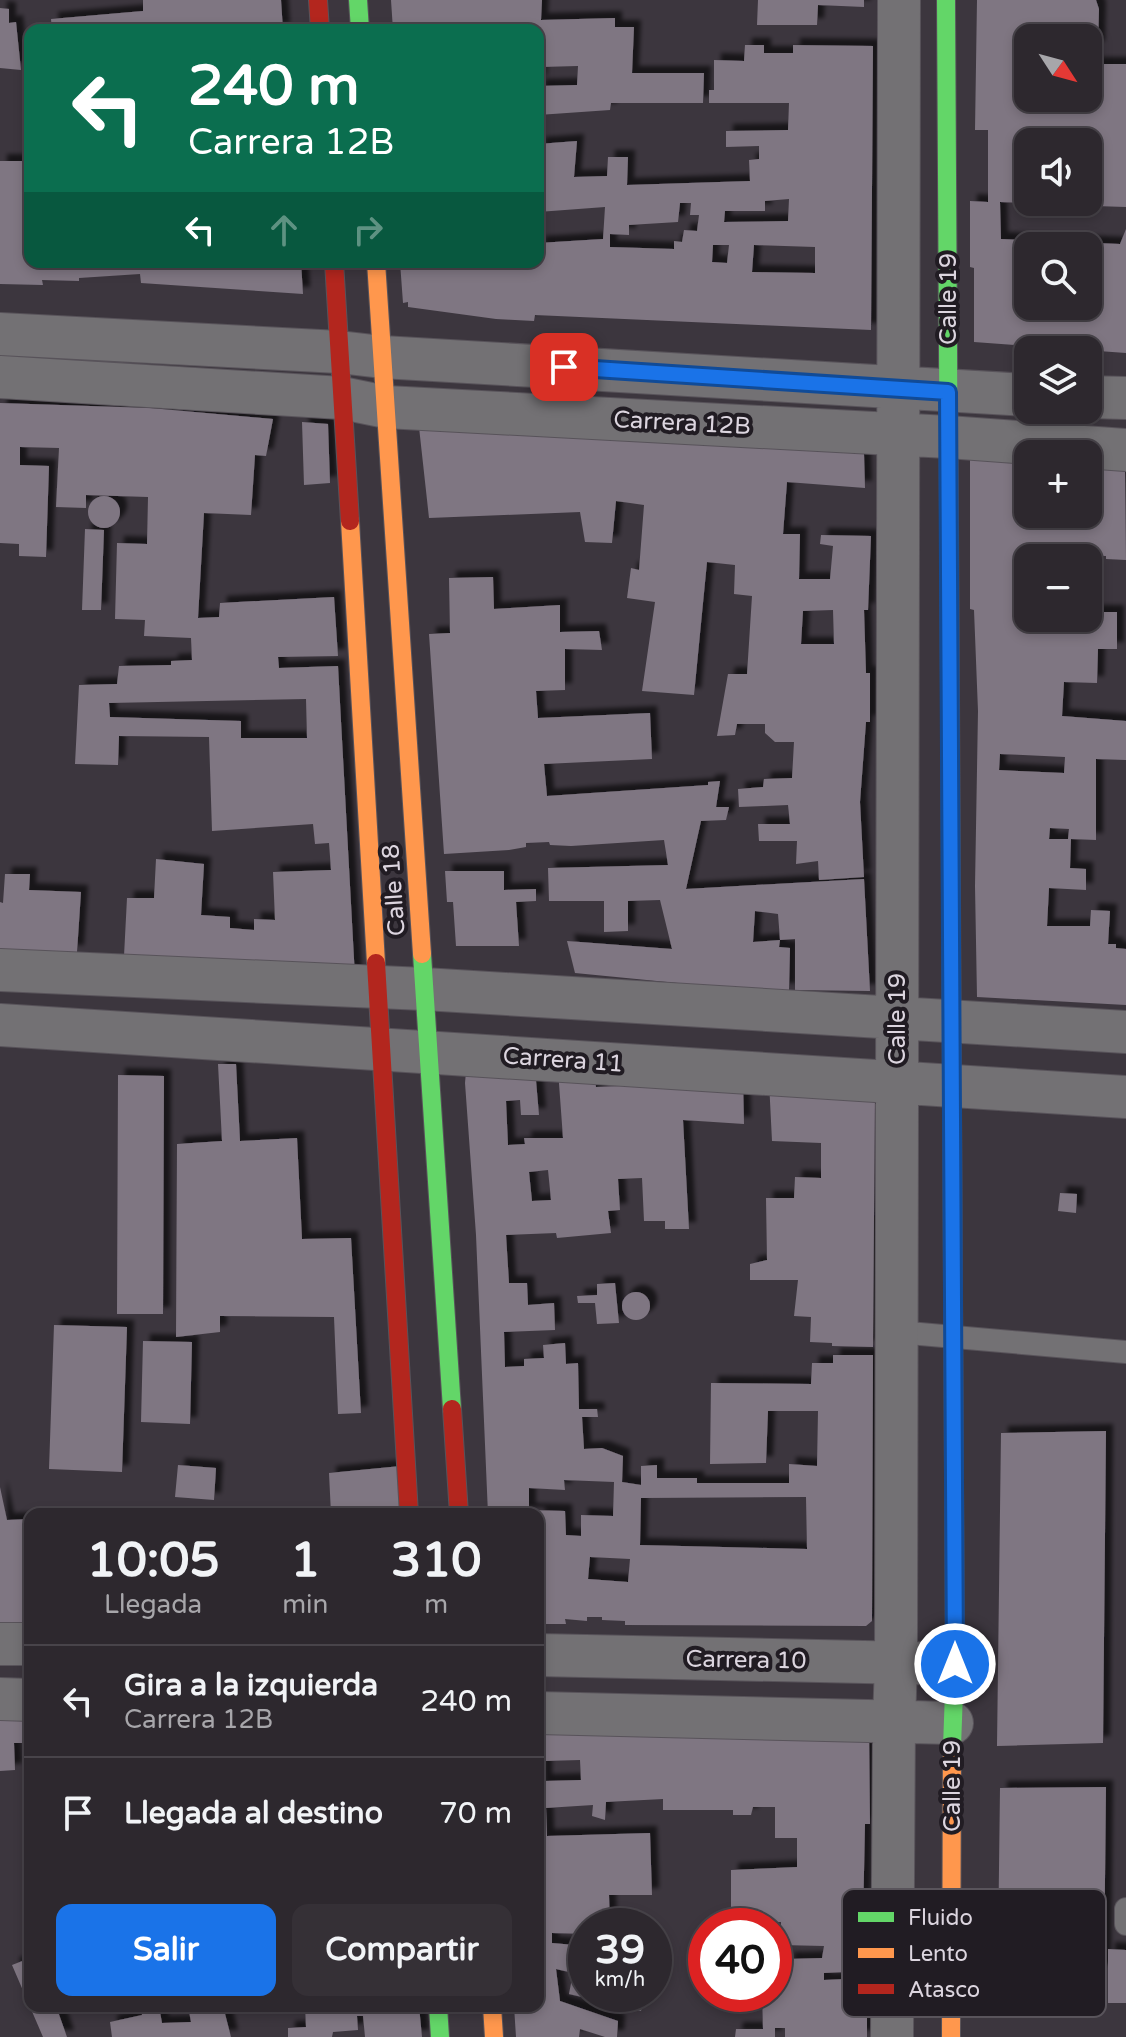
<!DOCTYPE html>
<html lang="es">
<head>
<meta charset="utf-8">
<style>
  :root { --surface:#2d282e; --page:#353036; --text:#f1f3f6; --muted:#a7a6aa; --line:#48444a; --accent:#1a73e8 }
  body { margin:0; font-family:"Varela Round",sans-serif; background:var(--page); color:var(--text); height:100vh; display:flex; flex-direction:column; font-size:30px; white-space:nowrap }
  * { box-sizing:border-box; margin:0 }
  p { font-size:26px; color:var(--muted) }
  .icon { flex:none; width:44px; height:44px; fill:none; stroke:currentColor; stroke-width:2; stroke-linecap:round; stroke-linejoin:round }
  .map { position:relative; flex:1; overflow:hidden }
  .side { position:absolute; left:24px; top:1508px; width:520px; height:504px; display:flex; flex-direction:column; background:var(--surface); border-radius:16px; box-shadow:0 4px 12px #0003,0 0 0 2px var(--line) }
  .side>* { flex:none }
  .banner { position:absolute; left:24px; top:24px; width:520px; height:244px; border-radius:16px; box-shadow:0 4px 12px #0003,0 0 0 2px var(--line); background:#0b6e4f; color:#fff; overflow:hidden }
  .needle { width:52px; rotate:126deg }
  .controls { position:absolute; left:1014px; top:24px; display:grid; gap:16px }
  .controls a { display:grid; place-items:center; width:88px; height:88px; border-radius:16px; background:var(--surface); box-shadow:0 4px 12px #0003,0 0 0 2px var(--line); font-size:40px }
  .speed { position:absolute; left:568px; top:1908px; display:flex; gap:16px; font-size:40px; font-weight:700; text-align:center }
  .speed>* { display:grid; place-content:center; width:104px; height:104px; border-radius:50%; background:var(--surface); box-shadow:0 4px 12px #0003,0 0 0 2px var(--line); line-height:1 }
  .speed small { font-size:20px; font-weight:400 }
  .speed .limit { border:12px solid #d22; background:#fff; color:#111 }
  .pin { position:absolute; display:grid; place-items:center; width:68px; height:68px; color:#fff; margin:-34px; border-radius:16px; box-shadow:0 4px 12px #0006 }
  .me { position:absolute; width:88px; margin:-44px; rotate:0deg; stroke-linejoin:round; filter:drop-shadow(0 0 6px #0008) }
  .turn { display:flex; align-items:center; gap:28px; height:168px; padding:0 32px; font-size:36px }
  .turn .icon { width:104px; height:104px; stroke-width:2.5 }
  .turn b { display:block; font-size:56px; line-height:68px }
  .lanes { display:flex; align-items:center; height:76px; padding:0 32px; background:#0003; justify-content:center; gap:40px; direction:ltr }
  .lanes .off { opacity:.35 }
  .eta { display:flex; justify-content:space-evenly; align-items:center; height:136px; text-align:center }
  .eta b { font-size:48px; font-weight:700; line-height:56px }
  .cta { display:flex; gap:16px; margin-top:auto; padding:16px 32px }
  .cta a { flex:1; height:92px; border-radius:16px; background:var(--accent); color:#fff; font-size:32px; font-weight:700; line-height:92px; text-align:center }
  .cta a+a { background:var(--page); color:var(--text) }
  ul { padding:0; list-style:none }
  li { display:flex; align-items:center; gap:24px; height:112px; padding:0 32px; border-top:2px solid var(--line) }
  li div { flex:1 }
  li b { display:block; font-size:30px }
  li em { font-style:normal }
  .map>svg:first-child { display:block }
</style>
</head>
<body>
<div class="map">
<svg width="1126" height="2037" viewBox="0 0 1126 2037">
  <defs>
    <filter id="shadow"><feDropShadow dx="7" dy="-7" stdDeviation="2" flood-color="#0009"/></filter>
  </defs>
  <rect width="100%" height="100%" fill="#3c363e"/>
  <!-- building -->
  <path fill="#7f7682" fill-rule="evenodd" filter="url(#shadow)" d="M143 0H281L283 30H240V26L182 30H52L51 19 143 11Z
    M391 0H542L541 20 615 18V27H634L632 73H704L703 103H611L610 110 538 115V86L577 85 578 66 541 67 540 82H538V30H393Z
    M758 0H864V7L818 5 817 25H757Z
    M977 0H1096L1099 9 1098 48H1088V38H1028V98H1088V54H1094V64H1126V207L1064 205 1065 202H1088V142H1028V203L1000 202 1001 239 1120 244 1126 229V353L974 342V268L970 267V201L988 202V130H975ZM1028 246H1088V282L1090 283 1088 306H1028Z
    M0 8 9 9V23L16 22 21 70 0 68Z
    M745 45H764V53H793V45L873 46 871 330 535 315 534 321 496 319 408 307V302L403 303 400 262H538V243L603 239 605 207 538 212V144L577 141 574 177 607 176 608 157H628L627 185 750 181 749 160 759 159V146L726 147V131L788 130 789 103H709V90H714V60L744 61ZM789 199 788 221 724 222 725 211H765V201ZM680 203H691L690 215H699L697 231 684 230 682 242 674 241V249L610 247V234L629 235V225L678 222ZM713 245H729L727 263 712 262ZM754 245 815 247V273L752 272Z
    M0 161H30V262H301L303 294 141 283 140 274 79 278V281L42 280 43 285 0 284Z
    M0 403 150 408 273 419 266 456 255 455 251 515 204 513 198 618 219 617 220 603 334 597 338 656 278 657 279 668 338 666 355 977 124 956 127 898H154L156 859 204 864 201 915 230 917V928L254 930V919L275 920 273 872 331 870 329 843 315 844 313 824 212 831 209 737 119 736 118 765 75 764 79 685 117 684 119 666 171 665V661L192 660 191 638 144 636 145 620 115 619 117 543 147 544 148 497 86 495V508L56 507 59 448 20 447V465L49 466 46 557 19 556V544L0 543ZM306 699 307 738H241V721L110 717 109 703Z
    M418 418 864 454 865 488 787 482 783 534H800L799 579H830L833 546 820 544 821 535 871 536 868 610H864L866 673H870V722H866L860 802 864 877 819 880 818 861 796 864 797 841H759L758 824H790L788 805 739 807 738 789 763 787 764 779 792 778 794 742H775L765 733V724H737L735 735 717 736 728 674H747L752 596 734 594 735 565 707 562 694 695 642 691 655 602 627 598 631 568 639 570 644 505 616 501 612 543 585 542 580 512 429 518ZM833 610 834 644H801L803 611Z
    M302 422 328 424 330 483 304 485Z
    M970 452 1028 455V514H1088V463L1125 466 1126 560 1106 559V556L1057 555 1061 558H1028V618H1088V612H1117V649H1098L1097 683 1064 682 1062 716 1126 721V760L1096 759V840L1071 839 1070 868 1086 869V890L1049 888 1047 926H1090L1091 910 1110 911 1108 944H1116V948L1126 949V1005L977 997 975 886 978 711 974 610 970 609ZM1000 754 1065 757 1064 773 999 770ZM1050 828 1069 829 1068 839H1049Z
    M88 512a16 16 0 1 1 32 0a16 16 0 1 1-32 0Z
    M85 529 104 530 101 610H82Z
    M493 577 494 609 560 605V632L599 631 602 650 565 649V690L536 691 538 718 650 713 652 759 544 764 547 796 708 785V782L720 781 716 807H729L726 820 701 821 686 889 864 879 870 991 795 990V939L780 940 778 914 755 911 753 942 780 940 779 947 790 948 789 990H749L575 973 567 941 672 949 660 900 628 901V931L604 932V901H549L548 868 668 865 664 840 571 846 550 845 549 842 526 843V847L509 850 444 854 429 634 450 633 449 578Z
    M445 871H504V890L536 889V901L516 902 519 946H456L453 902H447Z
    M5 874H30L29 890 81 892 77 952 0 951V902L3 903Z
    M218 1064H236L240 1141 297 1138 302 1239 351 1238 361 1413 338 1414 334 1317 220 1316V1332L176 1337 177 1144 222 1141Z
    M535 1069 539 1115H521L520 1100 506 1101 508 1145 525 1144 524 1138H563L558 1070 594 1072 596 1087 743 1081 744 1124 683 1120 689 1229H665V1221H644L642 1178 618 1179 620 1210 608 1211 611 1233 557 1238 556 1233 506 1235 509 1283H527L528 1305 554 1303 555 1330 504 1332 505 1367 524 1366V1359L544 1358 543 1345 565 1343 566 1364 578 1363 579 1409H597L598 1417H582L584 1449 602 1448 623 1456 622 1482 641 1485V1466L657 1465V1478H697V1483H789V1464L817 1466 818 1411H768L766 1463 710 1464 711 1383 811 1384 812 1363H833V1355H873L872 1621 866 1626 625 1625V1621L602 1620V1617H587V1621L565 1619 566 1624H538V1514H488L476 1235 465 1083 466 1072ZM548 1170 551 1200 532 1201 529 1172ZM564 1480 614 1482 613 1516 581 1515V1536L566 1535 565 1511 529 1510V1488L565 1490ZM806 1497 807 1549 640 1545 641 1498ZM590 1557 630 1559 628 1582 588 1579Z
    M118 1075 164 1076 163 1314H117Z
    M769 1081 875 1088 873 1347 832 1346V1343L810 1342 811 1317 794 1316 798 1280H750V1264L767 1260 766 1198H794L795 1177 821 1178V1143L772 1141Z
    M1060 1193 1077 1194 1076 1213 1058 1211Z
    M615 1283 619 1323 597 1324 595 1303H578L577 1296 597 1295V1284Z
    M622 1306a14 14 0 1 1 28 0a14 14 0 1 1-28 0Z
    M54 1325 127 1327 122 1472 49 1469Z
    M143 1341 192 1342 190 1424 141 1422Z
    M1106 1431 1103 1743 997 1746 1001 1433Z
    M178 1465 216 1468 214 1500 175 1497Z
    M401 1466 404 1514H331L329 1473Z
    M0 1487 7 1520 30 1519V1638L0 1637Z
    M0 1716 30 1717V1743H14L15 1770 0 1771Z
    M869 1726 870 1824H865L863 1920H867V1971L824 1973V1980L867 1978V2037H785V2028H775V2037H735L736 2029H763L762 1994H774V1984H787V1959L822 1958 824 1946 781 1945V1922H731V1870L797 1867V1838H775V1807H753L751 1815H733V1810H663V1799L606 1802 605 1820 592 1816 593 1805 546 1808 547 1836 650 1833 652 1895H609L610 1926H586V1934L552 1933V1943L586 1946V1994H645L641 2011 569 1994 573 1973 556 1969 560 2001 618 2021 617 2037H605L580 2029 579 2037H516L514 2006H538V1728ZM580 1760 581 1780 545 1781V1761Z
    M1106 1787 1104 1971 1075 1972V1949L998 1948 1000 1788Z
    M1108 1949 1126 1950V2003H1108Z
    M30 1958V2006H56L67 2037H43L12 1965Z
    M141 2006H159L162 2023 191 2022 188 2006H223L231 2037H112L110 2022 142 2015Z
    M305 2006H419L422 2037H365L363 2016H357L358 2030 333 2032 332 2037H288V2028L306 2027Z"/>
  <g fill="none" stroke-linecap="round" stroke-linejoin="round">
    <defs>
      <path id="lane" d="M897 1332 1126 1352
        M1126 1924V1909"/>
      <path id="street" d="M0 334 339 352 382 357 1028 395
        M0 377 342 398 386 407 948 437 1126 450
        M1088 397 1126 398
        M0 970 424 989 1126 1032
        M0 1025 1126 1097
        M0 1644H30
        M538 1655 955 1664
        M0 1699 30 1700
        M538 1713 952 1723
        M892 2037 894 1722 896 1663 899 0"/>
      <path id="fast" d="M358 0 360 30
        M946 0 950 694
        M422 954 452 1409
        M952 1747 955 1664 952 1102
        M438 2006 440 2037"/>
      <path id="slow" d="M376 262 422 954
        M350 521 376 963
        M950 694 952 1102
        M492 2006 494 2037
        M951 2037 952 1747"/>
      <path id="jam" d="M318 0 320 30
        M334 262 350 521
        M376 963 409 1514
        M452 1409 459 1514"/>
    </defs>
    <!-- lane casing -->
    <use href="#lane" stroke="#58535a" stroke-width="24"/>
    <!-- street casing -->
    <use href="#street" stroke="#58535a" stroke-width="44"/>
    <!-- fast casing -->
    <use href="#fast" stroke="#58535a" stroke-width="20"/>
    <!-- slow casing -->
    <use href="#slow" stroke="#58535a" stroke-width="20"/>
    <!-- jam casing -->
    <use href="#jam" stroke="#58535a" stroke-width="20"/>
    <!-- lane -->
    <use href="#lane" stroke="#737174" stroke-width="22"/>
    <!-- street -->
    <use href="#street" stroke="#737174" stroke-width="42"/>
    <!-- fast -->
    <use href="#fast" stroke="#63d668" stroke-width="18"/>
    <!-- slow -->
    <use href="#slow" stroke="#ff974d" stroke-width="18"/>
    <!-- jam -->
    <use href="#jam" stroke="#b3261e" stroke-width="18"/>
  </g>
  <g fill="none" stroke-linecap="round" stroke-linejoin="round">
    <defs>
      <path id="route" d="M564 367 948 392 955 1664"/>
    </defs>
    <!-- route casing -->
    <use href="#route" stroke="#114b97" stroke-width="20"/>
    <!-- route -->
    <use href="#route" stroke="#1a73e8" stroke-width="14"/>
  </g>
  <g text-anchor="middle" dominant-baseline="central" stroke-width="8" stroke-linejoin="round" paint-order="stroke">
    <!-- street labels -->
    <g font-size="24" fill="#dcd5df" stroke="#211c23">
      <text transform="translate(948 299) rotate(-90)">Calle 19</text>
      <text transform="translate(682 423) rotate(3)">Carrera 12B</text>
      <text transform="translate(394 890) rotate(-94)">Calle 18</text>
      <text transform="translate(897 1019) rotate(-90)">Calle 19</text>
      <text transform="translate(563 1060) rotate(4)">Carrera 11</text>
      <text transform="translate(746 1660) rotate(1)">Carrera 10</text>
      <text transform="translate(952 1786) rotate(-90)">Calle 19</text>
    </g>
  </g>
  <!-- legend -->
  <rect x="842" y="1889" width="264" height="128" rx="12" fill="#211c23" stroke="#59545b" stroke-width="2"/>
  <rect x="858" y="1912" width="36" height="10" fill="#63d668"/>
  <rect x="858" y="1948" width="36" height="10" fill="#ff974d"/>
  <rect x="858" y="1984" width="36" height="10" fill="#b3261e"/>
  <g font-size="22" fill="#dcd5df">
    <text x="908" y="1925">Fluido</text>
    <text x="908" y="1961">Lento</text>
    <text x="908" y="1997">Atasco</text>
  </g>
</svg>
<div class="controls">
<a><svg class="needle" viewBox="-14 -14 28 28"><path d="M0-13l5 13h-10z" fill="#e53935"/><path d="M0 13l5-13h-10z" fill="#a7a6aa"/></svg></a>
<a><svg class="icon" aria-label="sound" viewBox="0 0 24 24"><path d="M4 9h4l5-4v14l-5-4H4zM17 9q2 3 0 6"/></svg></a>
<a><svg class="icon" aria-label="search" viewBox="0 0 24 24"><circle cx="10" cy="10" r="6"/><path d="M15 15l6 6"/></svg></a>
<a><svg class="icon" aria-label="layers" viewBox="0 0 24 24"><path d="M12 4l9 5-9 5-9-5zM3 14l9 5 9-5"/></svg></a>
<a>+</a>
<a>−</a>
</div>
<div class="speed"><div>39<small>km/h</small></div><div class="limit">40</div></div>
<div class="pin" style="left:564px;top:367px;background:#d93025"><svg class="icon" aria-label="arrive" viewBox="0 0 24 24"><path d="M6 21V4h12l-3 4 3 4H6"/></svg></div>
<svg class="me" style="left:955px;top:1664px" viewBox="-20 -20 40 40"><circle r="17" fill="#1a73e8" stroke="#fff" stroke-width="3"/><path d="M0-11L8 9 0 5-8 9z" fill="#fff"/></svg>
<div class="banner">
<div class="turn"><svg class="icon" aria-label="left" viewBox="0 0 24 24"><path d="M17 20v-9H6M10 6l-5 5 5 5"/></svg><div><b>240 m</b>Carrera 12B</div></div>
<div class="lanes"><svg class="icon" aria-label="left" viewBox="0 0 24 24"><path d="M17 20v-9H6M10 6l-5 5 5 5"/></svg><svg class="icon off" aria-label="ahead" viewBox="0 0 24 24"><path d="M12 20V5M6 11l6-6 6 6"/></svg><svg class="icon off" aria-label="right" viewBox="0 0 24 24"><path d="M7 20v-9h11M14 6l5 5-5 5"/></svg></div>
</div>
<section class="side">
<div class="eta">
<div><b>10:05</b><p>Llegada</p></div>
<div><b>1</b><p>min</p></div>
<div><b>310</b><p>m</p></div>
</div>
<ul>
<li><svg class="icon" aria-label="left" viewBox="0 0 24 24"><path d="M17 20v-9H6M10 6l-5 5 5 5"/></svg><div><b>Gira a la izquierda</b><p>Carrera 12B</p></div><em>240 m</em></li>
<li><svg class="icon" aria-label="arrive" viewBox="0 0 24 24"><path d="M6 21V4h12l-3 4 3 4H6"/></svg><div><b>Llegada al destino</b></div><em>70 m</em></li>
</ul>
<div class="cta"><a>Salir</a><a>Compartir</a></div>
</section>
</div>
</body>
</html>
